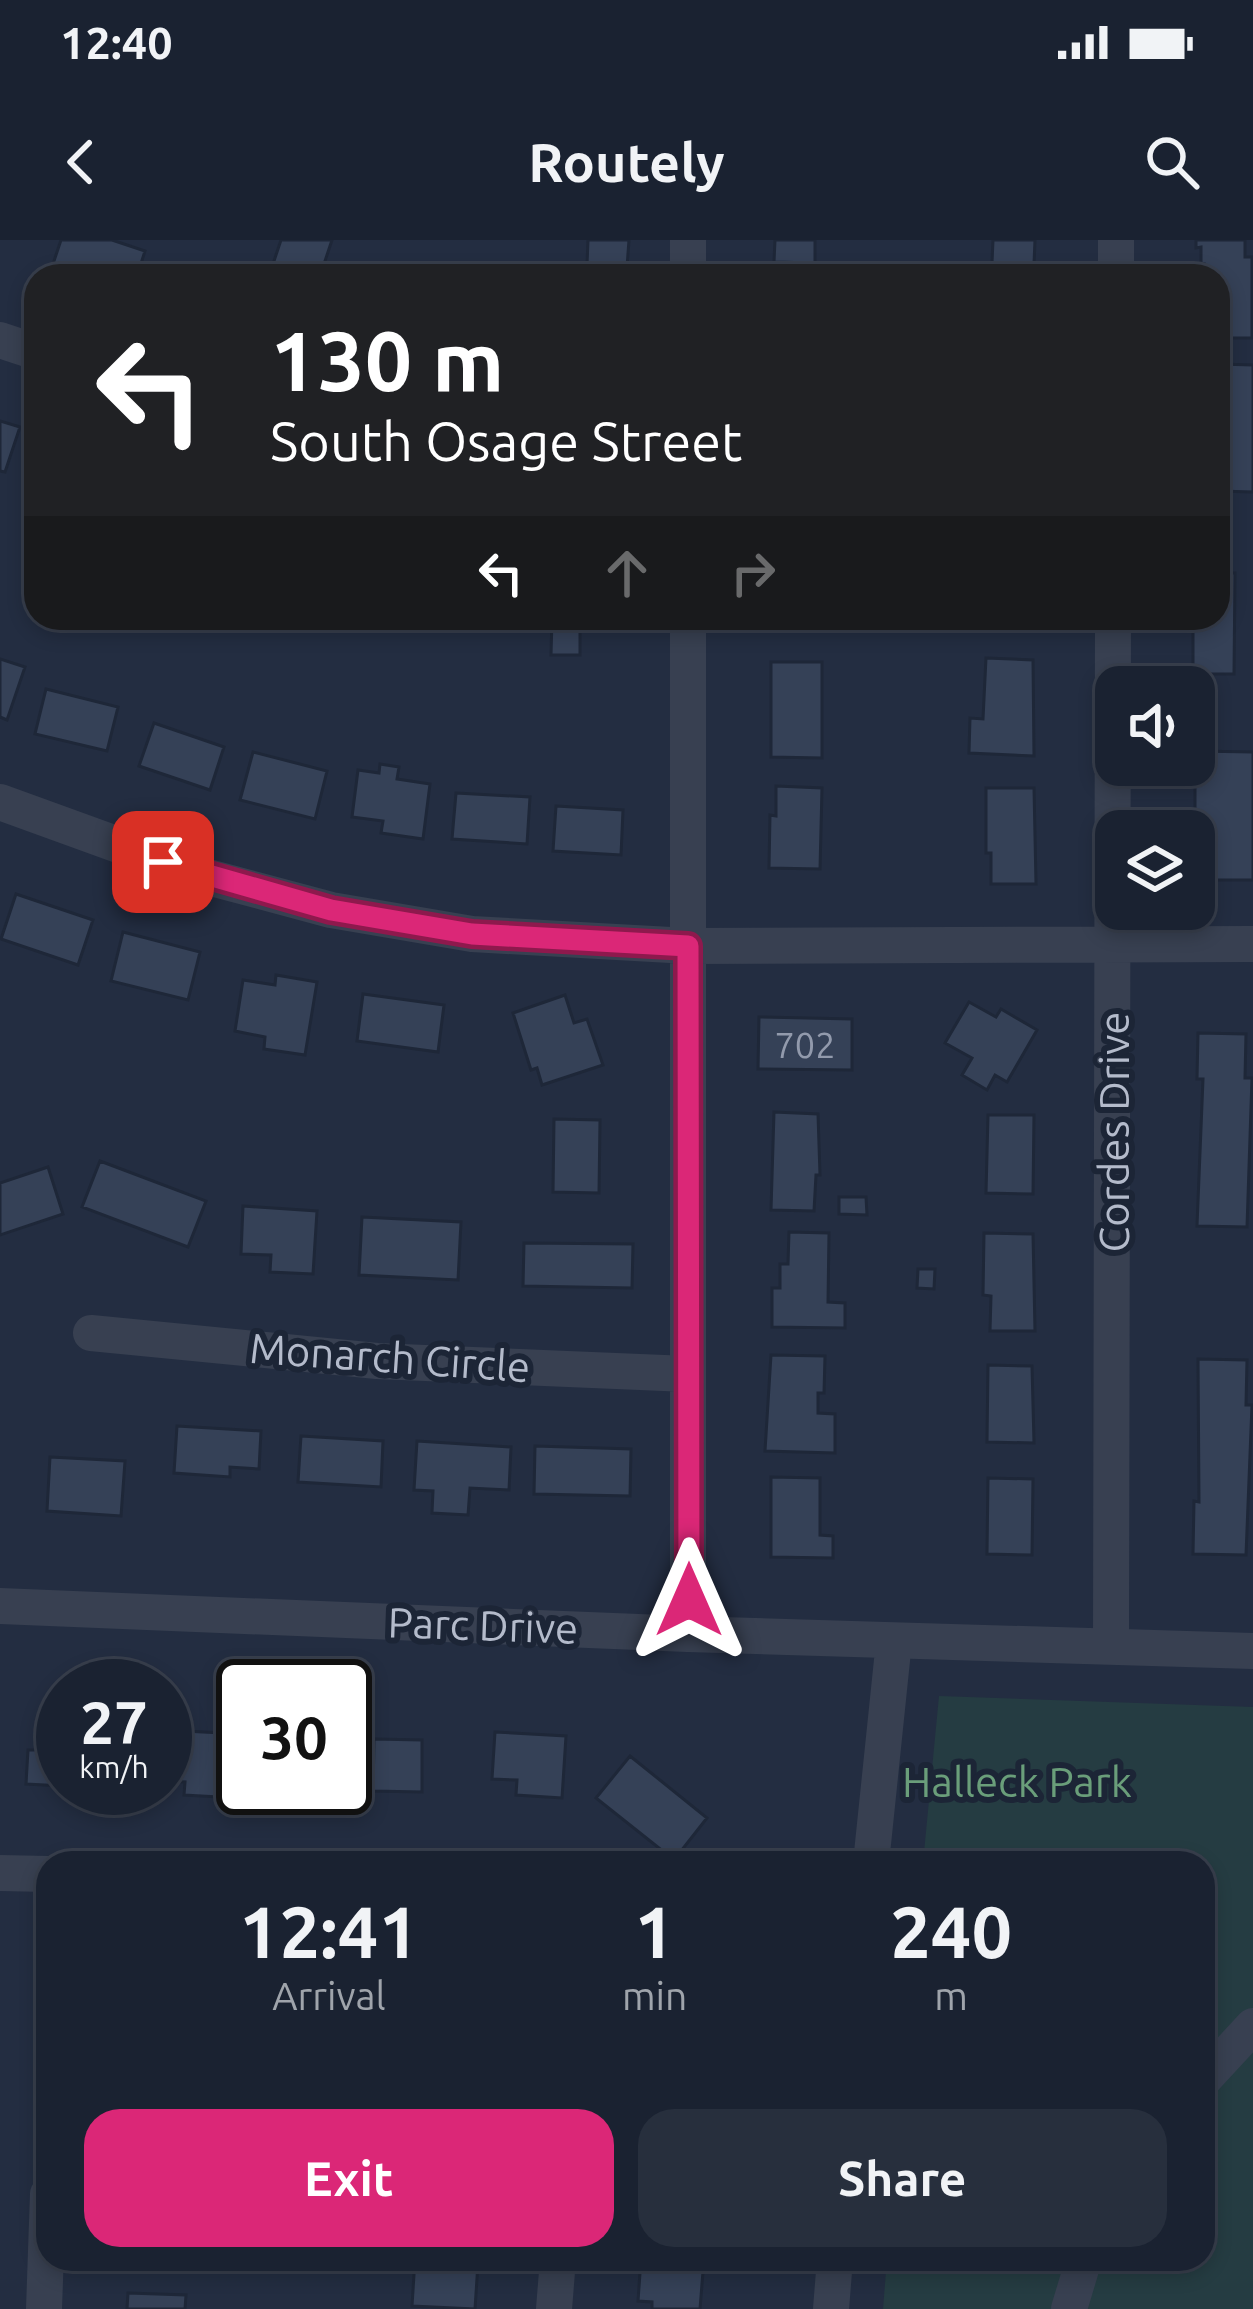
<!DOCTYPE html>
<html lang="en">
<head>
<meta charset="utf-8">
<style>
  :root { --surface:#1a2231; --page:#272f3d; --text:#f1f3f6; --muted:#9fa4ab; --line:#383f4d; --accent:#db2777 }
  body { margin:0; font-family:Ubuntu,sans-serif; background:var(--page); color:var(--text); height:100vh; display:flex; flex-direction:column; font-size:45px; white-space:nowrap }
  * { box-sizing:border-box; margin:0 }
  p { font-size:39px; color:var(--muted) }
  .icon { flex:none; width:66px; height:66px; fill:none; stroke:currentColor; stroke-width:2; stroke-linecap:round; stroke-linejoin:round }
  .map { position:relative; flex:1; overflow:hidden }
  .sheet { position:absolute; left:36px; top:1611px; width:1179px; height:420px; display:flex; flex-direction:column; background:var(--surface); border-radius:36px; box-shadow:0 6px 18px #0003,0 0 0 3px var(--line) }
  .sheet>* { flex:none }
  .banner { position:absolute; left:24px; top:24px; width:1206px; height:366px; border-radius:36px; box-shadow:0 6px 18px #0003,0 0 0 3px var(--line); background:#202124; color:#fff; overflow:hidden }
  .controls { position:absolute; left:1095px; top:426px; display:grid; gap:24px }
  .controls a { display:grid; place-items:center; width:120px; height:120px; border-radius:24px; background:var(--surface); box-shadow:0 6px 18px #0003,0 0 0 3px var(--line); font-size:60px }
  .speed { position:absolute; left:36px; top:1419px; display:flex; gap:24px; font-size:60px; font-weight:700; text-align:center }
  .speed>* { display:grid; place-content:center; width:156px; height:156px; border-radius:50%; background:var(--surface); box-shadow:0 6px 18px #0003,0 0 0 3px var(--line); line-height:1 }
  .speed small { font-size:30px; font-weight:400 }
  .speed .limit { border:6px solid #111; border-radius:18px; background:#fff; color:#111 }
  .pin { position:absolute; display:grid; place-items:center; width:102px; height:102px; color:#fff; margin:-51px; border-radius:24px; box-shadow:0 6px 18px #0006 }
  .me { position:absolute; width:132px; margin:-66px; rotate:0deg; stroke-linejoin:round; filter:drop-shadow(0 0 9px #0008) }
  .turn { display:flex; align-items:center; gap:42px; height:252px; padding:0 48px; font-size:54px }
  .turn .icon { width:156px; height:156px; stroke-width:2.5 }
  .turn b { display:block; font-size:84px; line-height:102px }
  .lanes { display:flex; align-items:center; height:114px; padding:0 48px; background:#0003; justify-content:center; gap:60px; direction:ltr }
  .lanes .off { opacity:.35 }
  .eta { display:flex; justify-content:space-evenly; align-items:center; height:204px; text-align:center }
  .eta b { font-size:72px; font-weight:600; line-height:84px }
  .action { display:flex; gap:24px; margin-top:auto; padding:24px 48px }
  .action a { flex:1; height:138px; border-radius:36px; background:var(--accent); color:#fff; font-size:48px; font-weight:600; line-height:138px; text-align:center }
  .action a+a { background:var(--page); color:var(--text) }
  .status { display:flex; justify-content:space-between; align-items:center; height:84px; padding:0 60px; background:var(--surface); direction:ltr }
  .status svg { height:33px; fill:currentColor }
  header { display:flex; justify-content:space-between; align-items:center; height:156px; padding:0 48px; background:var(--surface); font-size:54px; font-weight:600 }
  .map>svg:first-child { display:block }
</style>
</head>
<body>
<div class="status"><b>12:40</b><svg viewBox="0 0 49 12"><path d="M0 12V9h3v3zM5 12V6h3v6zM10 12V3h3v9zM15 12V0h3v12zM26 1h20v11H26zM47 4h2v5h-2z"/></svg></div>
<header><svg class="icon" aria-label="back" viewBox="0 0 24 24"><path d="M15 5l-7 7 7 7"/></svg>Routely<svg class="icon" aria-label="search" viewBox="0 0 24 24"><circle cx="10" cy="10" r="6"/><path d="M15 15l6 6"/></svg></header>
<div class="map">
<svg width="1253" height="2069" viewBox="0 0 1253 2069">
  <rect width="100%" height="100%" fill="#232d41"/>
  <!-- green -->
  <path fill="#253c42" d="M939 1456 1253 1467V2069H883L887 2019H1203V1623H923Z"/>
  <!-- building -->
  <path fill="#354157" stroke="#1e2738" stroke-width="3" d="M61 0H112L145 11 137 36H69L51 30Z
    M281 0H332L320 36H299L272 27Z
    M588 0H629L627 27 587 25Z
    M775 0H815V23L774 22Z
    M993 0H1035L1034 24 992 23Z
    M1196 0H1245V17H1252V98H1218V36H1203L1204 24H1201V7L1196 8Z
    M169 26 213 36H167Z
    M1218 124 1253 125V252L1218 251Z
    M0 181 20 187 5 232 0 231Z
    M1218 333H1235L1234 434H1193V378H1218Z
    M552 378H632V390H580V415H551Z
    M770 378H821V381H770Z
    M977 378H1036L1035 387 977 384Z
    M986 418 1033 420 1034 516 969 513 970 478 983 479Z
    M0 419 25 427 7 480 0 477Z
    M771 422H822V518L771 517Z
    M46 449 118 467 107 511 35 494Z
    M154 483 224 507 210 550 139 526Z
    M1195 511 1253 512V640H1195Z
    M253 512 327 531 315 579 240 560Z
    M380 524 399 527 397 539 430 544 423 599 381 593 383 581 352 577 358 530 379 533Z
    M776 546 822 548 820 629 769 628 770 575 776 576Z
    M986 548H1034L1036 644H991V613H986Z
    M456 553 530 557 527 604 452 599Z
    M556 566 623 570 621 615 553 611Z
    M16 654 93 680 78 725 1 699Z
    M123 692 200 712 188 760 111 741Z
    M276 735 317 742 305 815 264 809 265 797 235 791 243 740 275 745Z
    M363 754 444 765 438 812 357 801Z
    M565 755 574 783 587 779 603 825 542 845 537 828 531 830 513 773Z
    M969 762 996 777 1001 769 1037 790 1007 842 995 835 987 850 962 835 972 818 945 803Z
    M759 777 852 779V830L758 829Z
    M1198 793 1246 794 1245 838H1252L1247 987 1197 986 1203 839H1197Z
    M774 872 818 874 820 935H816L814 971 771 970Z
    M988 875H1034L1033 954 986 953Z
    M554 879 600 880 599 953 553 952Z
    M100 921 206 961 188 1007 82 967Z
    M48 927 63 974 0 995V943Z
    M839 957H866L867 975 839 974Z
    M243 966 317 971 313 1034 270 1032 271 1015 241 1014Z
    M362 977 461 982 458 1040 359 1035Z
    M789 992 829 993 828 1062 845 1063V1088L772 1087V1048H780V1024H788Z
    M984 993 1033 994 1035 1091H990L991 1056 983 1055Z
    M524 1003 633 1004 632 1048 523 1046Z
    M918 1029H935L934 1049 917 1048Z
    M771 1115 825 1116 824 1153H818V1173L835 1174V1213L765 1211Z
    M1198 1119 1247 1120 1246 1165H1252L1246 1315 1193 1314 1194 1261 1199 1262Z
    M988 1125 1032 1126 1034 1203 987 1202Z
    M177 1186 261 1191 259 1229 230 1227V1237L174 1233Z
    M301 1196 383 1201 381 1247 298 1242Z
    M417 1201 511 1207 509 1250 470 1248 468 1275 432 1273 433 1251 414 1250Z
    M535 1206 631 1209 630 1256 534 1254Z
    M50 1217 125 1221 121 1276 47 1271Z
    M771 1237 820 1238V1295L833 1296V1318L771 1317Z
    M988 1238 1033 1239 1032 1315 987 1314Z
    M42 1465 63 1466V1546L26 1544 28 1510H40Z
    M165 1490 222 1493 219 1557 184 1555 185 1542 165 1541Z
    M495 1492 566 1496 562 1558 516 1555 517 1540 492 1539Z
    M374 1499 422 1500V1552L373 1551Z
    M630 1516 707 1578 674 1620 596 1558Z
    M255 1548H300V1560L254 1558Z
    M415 2019 478 2023 475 2069 412 2066Z
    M641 2019H704L700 2069H652V2062L638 2061Z
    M128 2053 186 2055 185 2069H127Z"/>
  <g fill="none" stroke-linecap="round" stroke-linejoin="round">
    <!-- minor -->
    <path stroke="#384051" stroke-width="36" d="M688 0V36
      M1116 36V0
      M0 100 36 112
      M0 562 204 636 331 670 472 694 689 706 1253 704
      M91 1093 377 1121 688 1134
      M0 1366 688 1394 1253 1411
      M688 1394V378
      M1111 1407 1113 378
      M871 1623 894 1401
      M0 1633 48 1634
      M1203 1840 1253 1786
      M44 2069 48 1954
      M554 2069 558 2019
      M831 2069 835 2019
      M1069 2069 1084 2019"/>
  </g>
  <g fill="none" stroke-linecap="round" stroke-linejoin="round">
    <defs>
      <path id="route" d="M163 622 331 670 472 694 688 706 689 1360"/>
    </defs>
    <!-- route casing -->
    <use href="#route" stroke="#8e194d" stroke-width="30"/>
    <!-- route -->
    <use href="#route" stroke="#db2777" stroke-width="21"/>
  </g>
  <g text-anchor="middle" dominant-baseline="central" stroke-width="12" stroke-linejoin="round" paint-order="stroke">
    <!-- number labels -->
    <g font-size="36" fill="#929aac">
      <text x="805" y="804">702</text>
    </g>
    <!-- street labels -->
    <g font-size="42" fill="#b4bbcb" stroke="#1c2536">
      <text transform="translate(1113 892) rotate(-90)">Cordes Drive</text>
      <text transform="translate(390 1117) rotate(4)">Monarch Circle</text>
      <text transform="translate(483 1385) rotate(2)">Parc Drive</text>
    </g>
    <!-- park labels -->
    <g font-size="42" fill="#6a9e7a" stroke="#1c2536">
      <text x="1017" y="1541">Halleck Park</text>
    </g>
  </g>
</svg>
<div class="controls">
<a><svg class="icon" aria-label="sound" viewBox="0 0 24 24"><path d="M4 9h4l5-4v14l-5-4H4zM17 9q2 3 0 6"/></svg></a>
<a><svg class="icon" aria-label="layers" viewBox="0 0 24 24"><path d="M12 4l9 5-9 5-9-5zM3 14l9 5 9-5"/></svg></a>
</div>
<div class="speed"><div>27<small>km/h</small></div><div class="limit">30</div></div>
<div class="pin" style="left:163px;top:622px;background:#d93025"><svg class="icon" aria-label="arrive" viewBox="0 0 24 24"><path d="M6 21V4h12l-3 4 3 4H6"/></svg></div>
<svg class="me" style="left:689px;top:1360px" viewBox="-20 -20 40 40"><path d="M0-17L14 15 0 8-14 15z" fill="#db2777" stroke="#fff" stroke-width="4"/></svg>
<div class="banner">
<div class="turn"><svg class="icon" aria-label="left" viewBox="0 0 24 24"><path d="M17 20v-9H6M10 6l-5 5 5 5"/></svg><div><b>130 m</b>South Osage Street</div></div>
<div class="lanes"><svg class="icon" aria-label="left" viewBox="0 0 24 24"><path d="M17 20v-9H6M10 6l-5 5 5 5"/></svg><svg class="icon off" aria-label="ahead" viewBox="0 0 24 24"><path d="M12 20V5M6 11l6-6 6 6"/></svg><svg class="icon off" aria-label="right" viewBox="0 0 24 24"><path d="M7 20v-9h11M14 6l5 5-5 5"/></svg></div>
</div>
<section class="sheet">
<div class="eta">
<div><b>12:41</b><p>Arrival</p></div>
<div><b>1</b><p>min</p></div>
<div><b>240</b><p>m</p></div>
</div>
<div class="action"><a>Exit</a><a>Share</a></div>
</section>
</div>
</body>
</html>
